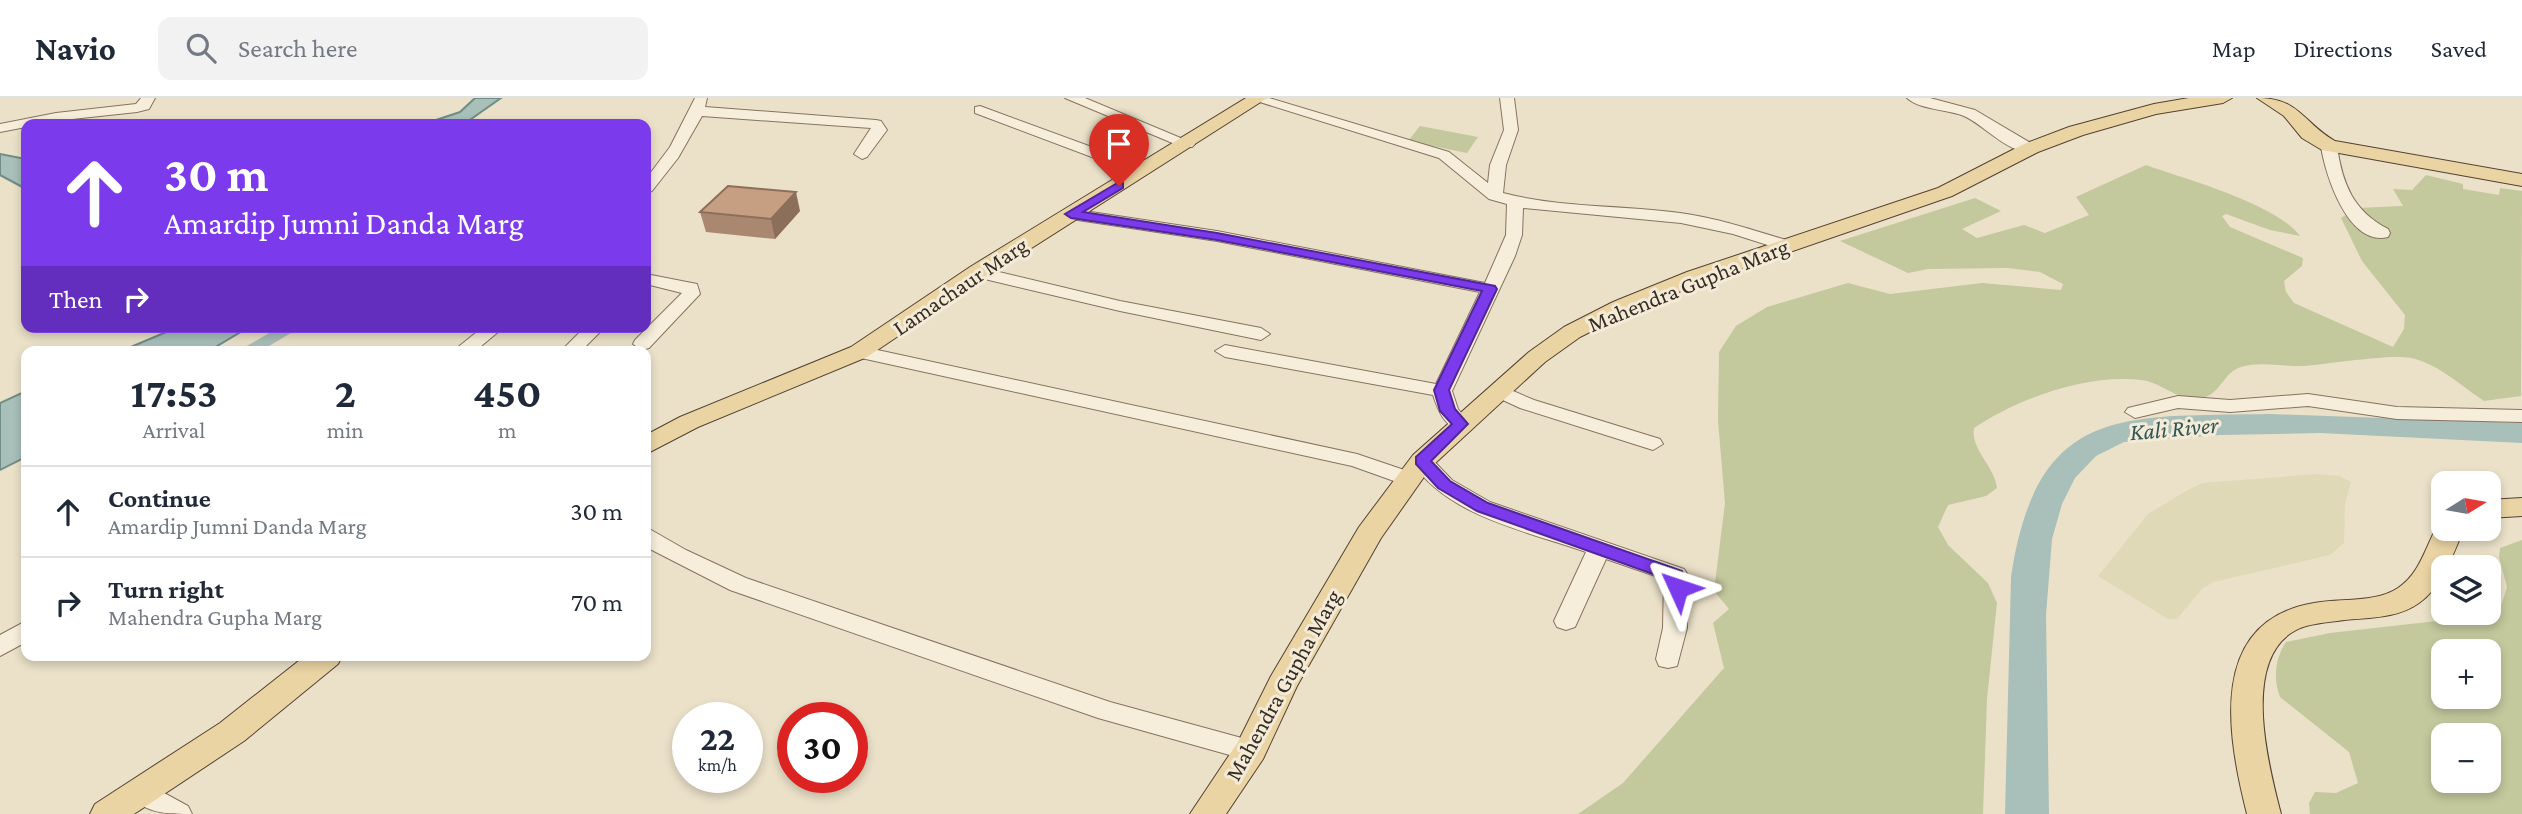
<!DOCTYPE html>
<html lang="en">
<head>
<meta charset="utf-8">
<style>
  :root { --surface:#fff; --page:#f2f2f3; --text:#1f2937; --muted:#747a83; --line:#e0e1e3 }
  body { margin:0; font-family:"Crimson Pro",serif; background:var(--page); color:var(--text); height:100vh; display:flex; flex-direction:column; font-size:26px; white-space:nowrap }
  * { box-sizing:border-box; margin:0 }
  p { font-size:23px; color:var(--muted) }
  .icon { flex:none; width:38px; height:38px; fill:none; stroke:currentColor; stroke-width:2; stroke-linecap:round; stroke-linejoin:round }
  .map { position:relative; flex:1; overflow:hidden }
  .drawer { position:absolute; left:21px; top:248px; width:630px; height:315px; display:flex; flex-direction:column; background:var(--surface); border-radius:14px; box-shadow:0 4px 10px #0003 }
  .drawer>* { flex:none }
  .banner { position:absolute; left:21px; top:21px; width:630px; height:214px; border-radius:14px; box-shadow:0 4px 10px #0003; background:#7c3aed; color:#fff; overflow:hidden }
  .needle { width:46px; rotate:79deg }
  .fabs { position:absolute; left:2431px; top:373px; display:grid; gap:14px }
  .fabs a { display:grid; place-items:center; width:70px; height:70px; border-radius:14px; background:var(--surface); box-shadow:0 4px 10px #0003; font-size:35px }
  .speed { position:absolute; left:672px; top:604px; display:flex; gap:14px; font-size:35px; font-weight:700; text-align:center }
  .speed>* { display:grid; place-content:center; width:91px; height:91px; border-radius:50%; background:var(--surface); box-shadow:0 4px 10px #0003; line-height:1 }
  .speed small { font-size:18px; font-weight:400 }
  .speed .limit { border:10px solid #d22; background:#fff; color:#111 }
  .pin { position:absolute; display:grid; place-items:center; width:60px; height:60px; color:#fff; margin:-72px -30px; border-radius:50% 50% 50% 0; rotate:-45deg; box-shadow:0 0 7px #0007 }
  .pin .icon { rotate:45deg }
  .me { position:absolute; width:77px; margin:-38px; rotate:312deg; stroke-linejoin:round; filter:drop-shadow(0 0 5px #0008) }
  .turn { display:flex; align-items:center; gap:24px; height:147px; padding:0 28px; font-size:32px }
  .turn .icon { width:91px; height:91px; stroke-width:2.5 }
  .turn b { display:block; font-size:49px; line-height:60px }
  .then { display:flex; align-items:center; height:66px; padding:0 28px; background:#0003; gap:14px; font-size:26px }
  .eta { display:flex; justify-content:space-evenly; align-items:center; height:119px; text-align:center }
  .eta b { font-size:42px; font-weight:700; line-height:49px }
  ul { padding:0; list-style:none }
  li { display:flex; align-items:center; gap:21px; height:91px; padding:0 28px; border-top:2px solid var(--line) }
  li div { flex:1 }
  li b { display:block; font-size:26px }
  li em { font-style:normal }
  header { display:flex; align-items:center; gap:42px; box-sizing:border-box; height:98px; padding:0 35px; background:var(--surface); border-bottom:2px solid var(--line) }
  header strong { font-size:33px }
  nav { display:flex; gap:38px; margin-inline-start:auto; font-size:24px }
  .search { width:490px; height:63px; background:var(--page); display:flex; align-items:center; gap:18px; box-sizing:border-box; padding:0 24px; border-radius:14px; color:var(--muted); font-size:26px }
  .map>svg:first-child { display:block }
</style>
</head>
<body>
<header>
<strong>Navio</strong>
<div class="search"><svg class="icon" aria-label="search" viewBox="0 0 24 24"><circle cx="10" cy="10" r="6"/><path d="M15 15l6 6"/></svg>Search here</div>
<nav><a>Map</a><a>Directions</a><a>Saved</a></nav>
</header>
<div class="map">
<svg width="2522" height="716" viewBox="0 0 2522 716">
  <rect width="100%" height="100%" fill="#ebe1c9"/>
  <!-- farmland -->
  <path fill="#e0d9b7" d="M2316 376 2340 378 2351 384 2345 407 2344 445 2330 457 2214 484 2203 490 2177 521H2168L2098 478 2148 416 2186 393 2202 385Z"/>
  <!-- green -->
  <path fill="#c3c89d" fill-rule="evenodd" d="M1420 28 1478 39 1467 55 1408 43Z
    M2146 67C2185 81 2277 106 2300 138L2270 132 2226 116 2222 118 2230 129 2303 160 2302 168 2284 183 2286 194 2294 205 2393 249 2404 231 2405 217 2362 163 2341 120 2357 110 2403 108 2393 91 2412 92 2426 77 2463 86V91L2499 97 2500 90 2522 93 2521 298 2484 303C2461 288 2439 266 2411 260 2388 256 2331 266 2305 268 2285 269 2260 263 2241 269 2223 274 2221 297 2201 300 2177 304 2162 284 2141 282 2086 276 2019 300 1974 330 1970 351 1995 369 1997 390L1986 398 1948 407 1938 429 1948 447 1988 485 1997 505 1987 601 1983 716H1578L1623 685 1724 570 1713 525 1729 511 1714 493 1725 405 1718 323 1719 254 1736 228 1767 209 1848 185 1890 196 1982 185 2061 192 2063 186 2040 174 2008 170 1928 171 1908 175 1840 143 1975 100 2001 113 1962 131 1977 140 2024 127 2045 135 2089 117 2076 99Z
    M2522 442V716H2310L2309 705 2315 694 2336 695 2358 685 2349 654 2280 599C2273 582 2275 560 2286 544L2330 535 2490 517 2500 511 2507 489 2499 459 2500 450ZM2488 553V598H2443V553ZM2443 637H2488V682H2443Z"/>
  <!-- water -->
  <path fill="#a9bfb9" stroke="#708d86" stroke-width="2" d="M475 0H501L464 26H424L460 14Z
    M0 56 26 61V91L0 77Z
    M178 229H249L207 254H119Z
    M26 293V359L0 372V305Z"/>
  <g fill="none" stroke-linecap="round" stroke-linejoin="round">
    <!-- canal -->
    <path fill="#a9bfb9" fill-rule="evenodd" d="M280 229H301L259 254H236Z"/>
    <!-- river -->
    <path fill="#a9bfb9" fill-rule="evenodd" d="M2270 316 2522 325V345L2320 335 2220 337 2124 344 2096 358 2075 380 2062 406 2052 441 2046 517 2049 716H2005L2011 479C2037 305 2123 319 2270 316Z"/>
    <defs>
      <path id="minor" d="M141 0H155L149 11 137 14 26 26V29L0 34V26L56 15 136 6Z
        M695 0H707L705 9 876 22 881 23 887 32 867 59 862 61 854 56 871 30 702 18 678 60 652 93 646 95V81L670 49Z
        M1065 0H1085L1195 46 1192 49H1182Z
        M1269 0 1449 54 1488 85 1490 67 1504 32 1500 0H1514L1518 32 1506 67 1503 95C1561 110 1621 107 1680 115 1717 120 1753 132 1789 143L1792 147 1783 152 1733 136 1681 125 1523 110 1522 137 1515 158 1452 293 1458 311 1470 326 1460 332C1444 328 1438 312 1433 297L1225 259 1215 253 1225 247 1436 286 1480 194 1217 143 1071 121 1063 116 1071 111 1217 133 1485 185 1506 137 1507 106 1489 101 1439 60 1250 1Z
        M1907 0H1930L1975 12 2039 50 2036 53C2011 60 1985 27 1964 18 1947 11 1920 12 1907 0Z
        M980 8 1149 70 1151 73 1143 78 1137 76 975 15V9Z
        M2329 43 2337 48C2342 85 2353 113 2388 131L2390 135 2388 139C2348 149 2325 76 2321 48Z
        M978 169 1120 203 1261 230 1270 236 1261 242 1120 213 972 178 969 174Z
        M646 176 697 186 700 196 649 250 642 252 633 246 635 242 682 195 646 186Z
        M483 229H504L474 254H452Z
        M585 229H605L580 254H560Z
        M859 248 1357 356 1416 376 1419 381 1408 388 1352 368 852 258 849 254Z
        M1499 287 1534 302 1660 341 1663 346 1653 352 1520 310 1492 297 1489 293Z
        M2308 296 2397 309 2522 312V324L2397 321 2308 308 2230 314 2178 310 2135 320 2125 314 2128 310 2178 298 2230 302Z
        M1422 356 1429 358 1452 382 1490 404 1684 471 1688 477 1687 530 1677 568 1668 570 1659 568 1656 561 1663 530 1664 481 1606 461 1575 529 1566 532 1557 529 1554 523 1586 454C1527 433 1448 419 1411 363Z
        M646 429 686 452 746 480 1110 604 1260 645 1264 652 1260 659 1251 663 1098 620 730 492 648 450Z
        M26 523V544L0 558V537Z
        M144 684 188 708 192 716C169 716 142 716 130 695L134 687Z"/>
      <path id="major" d="M1246 0H1267L986 179 867 259 698 329 646 356V337L680 319 851 249 970 169Z
        M2189 0H2232L2223 5 2156 16 2083 37 2038 54 1952 98 1703 184 1629 214 1580 239 1545 264 1431 369 1381 440 1297 588 1263 661 1226 716H1190L1238 644 1271 578 1359 429 1413 357 1529 254 1564 229 1613 204 1687 174 1938 90 2024 46 2069 29 2154 6Z
        M2257 0C2300 0 2302 24 2335 43L2522 76V88L2322 52 2302 40 2284 18Z
        M2522 400V418L2488 420V402Z
        M2440 423H2443V430H2464C2454 455 2441 490 2419 505 2395 522 2365 519 2337 523 2322 525 2304 526 2291 535 2242 568 2269 670 2281 716H2247C2227 637 2207 523 2314 505 2340 500 2376 505 2398 490 2421 475 2426 446 2440 423Z
        M305 558H342L338 566 244 643 134 716H90L95 706 220 625Z"/>
    </defs>
    <!-- minor casing -->
    <use href="#minor" stroke="#86735f" stroke-width="2"/>
    <!-- major casing -->
    <use href="#major" stroke="#544232" stroke-width="2"/>
    <!-- minor -->
    <use href="#minor" fill="#f6eedb" fill-rule="evenodd"/>
    <!-- major -->
    <use href="#major" fill="#ead4a4" fill-rule="evenodd"/>
  </g>
  <!-- wall -->
  <path fill="#aa8870" d="M800 113 775 141 706 134 700 114Z"/>
  <!-- shaded-wall -->
  <path fill="#8b6f5b" d="M796 94 800 113 775 141 771 121Z"/>
  <!-- building -->
  <path fill="#c69e82" stroke="#8b6f5b" stroke-width="2" d="M728 88 796 94 771 121 700 114Z"/>
  <!-- route -->
  <path fill="#7c3aed" stroke="#51269a" stroke-width="2" d="M1119 84 1123 85V90L1083 114 1217 135 1495 188 1497 191 1449 292 1455 311 1468 326 1431 363 1450 383 1488 405 1682 473 1687 490 1684 495H1671L1667 481 1477 413 1438 390 1416 366V359L1452 326 1440 313 1434 292 1482 193 1217 142 1071 120 1065 116Z"/>
  <g text-anchor="middle" dominant-baseline="central" stroke-width="6" stroke-linejoin="round" paint-order="stroke">
    <!-- street labels -->
    <g font-size="23" fill="#372c21" stroke="#f3ebd8">
      <text transform="translate(1688 187) rotate(-22)">Mahendra Gupha Marg</text>
      <text transform="translate(960 188) rotate(-34)">Lamachaur Marg</text>
      <text transform="translate(1283 587) rotate(-61)">Mahendra Gupha Marg</text>
    </g>
    <!-- water labels -->
    <g font-size="24" font-style="italic" fill="#325653" stroke="#f3ebd8">
      <text transform="translate(2174 330) rotate(-5)">Kali River</text>
    </g>
  </g>
</svg>
<div class="fabs">
<a><svg class="needle" viewBox="-14 -14 28 28"><path d="M0-13l5 13h-10z" fill="#e53935"/><path d="M0 13l5-13h-10z" fill="#747a83"/></svg></a>
<a><svg class="icon" aria-label="layers" viewBox="0 0 24 24"><path d="M12 4l9 5-9 5-9-5zM3 14l9 5 9-5"/></svg></a>
<a>+</a>
<a>−</a>
</div>
<div class="speed"><div>22<small>km/h</small></div><div class="limit">30</div></div>
<div class="pin" style="left:1119px;top:88px;background:#d93025"><svg class="icon" aria-label="arrive" viewBox="0 0 24 24"><path d="M6 21V4h12l-3 4 3 4H6"/></svg></div>
<svg class="me" style="left:1678px;top:490px" viewBox="-20 -20 40 40"><path d="M0-17L14 15 0 8-14 15z" fill="#7c3aed" stroke="#fff" stroke-width="4"/></svg>
<div class="banner">
<div class="turn"><svg class="icon" aria-label="ahead" viewBox="0 0 24 24"><path d="M12 20V5M6 11l6-6 6 6"/></svg><div><b>30 m</b>Amardip Jumni Danda Marg</div></div>
<div class="then">Then<svg class="icon" aria-label="right" viewBox="0 0 24 24"><path d="M7 20v-9h11M14 6l5 5-5 5"/></svg></div>
</div>
<section class="drawer">
<div class="eta">
<div><b>17:53</b><p>Arrival</p></div>
<div><b>2</b><p>min</p></div>
<div><b>450</b><p>m</p></div>
</div>
<ul>
<li><svg class="icon" aria-label="ahead" viewBox="0 0 24 24"><path d="M12 20V5M6 11l6-6 6 6"/></svg><div><b>Continue</b><p>Amardip Jumni Danda Marg</p></div><em>30 m</em></li>
<li><svg class="icon" aria-label="right" viewBox="0 0 24 24"><path d="M7 20v-9h11M14 6l5 5-5 5"/></svg><div><b>Turn right</b><p>Mahendra Gupha Marg</p></div><em>70 m</em></li>
</ul>
</section>
</div>
</body>
</html>
